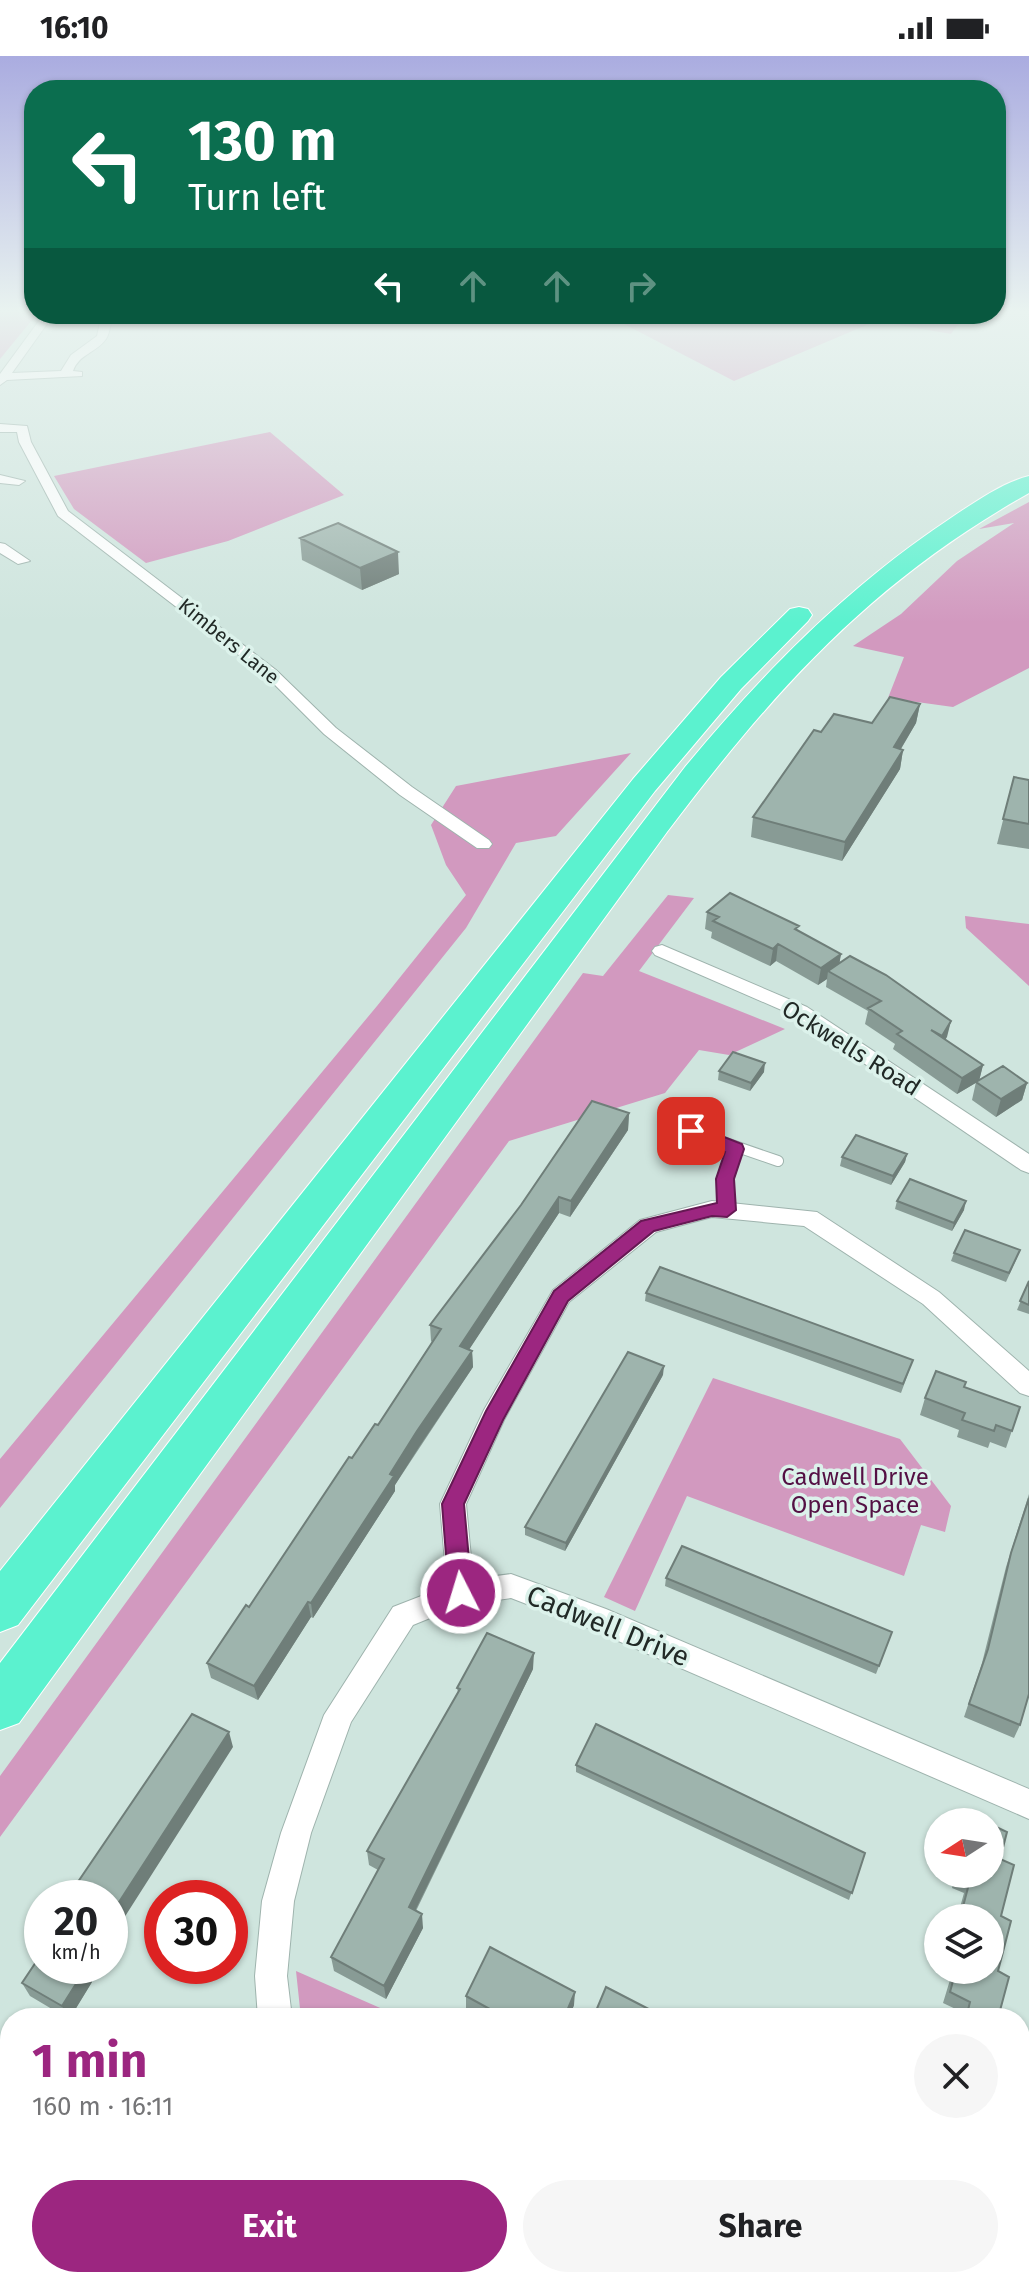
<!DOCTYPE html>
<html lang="en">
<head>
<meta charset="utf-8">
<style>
  :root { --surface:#fff; --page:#f6f6f6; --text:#202124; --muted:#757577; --accent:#9c2680 }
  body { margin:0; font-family:"Fira Sans",sans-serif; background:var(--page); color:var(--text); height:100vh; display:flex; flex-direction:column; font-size:30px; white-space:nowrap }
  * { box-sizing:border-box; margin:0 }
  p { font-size:26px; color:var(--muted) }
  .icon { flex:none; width:44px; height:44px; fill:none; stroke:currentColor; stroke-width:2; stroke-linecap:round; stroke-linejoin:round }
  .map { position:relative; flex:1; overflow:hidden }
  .details { position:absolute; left:0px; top:1952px; width:1030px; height:280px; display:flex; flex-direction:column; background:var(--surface); border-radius:32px 32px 0 0; box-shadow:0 2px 6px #0004 }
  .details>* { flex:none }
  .hud { position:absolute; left:24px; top:24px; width:982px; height:244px; border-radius:32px; box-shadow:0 2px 6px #0004; background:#0b6e4f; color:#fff; overflow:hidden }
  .needle { width:52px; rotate:258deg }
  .controls { position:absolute; left:924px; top:1752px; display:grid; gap:16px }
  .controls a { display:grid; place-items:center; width:80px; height:80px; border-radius:50%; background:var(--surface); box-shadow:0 2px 6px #0004; font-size:40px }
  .speed { position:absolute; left:24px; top:1824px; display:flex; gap:16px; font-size:40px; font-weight:700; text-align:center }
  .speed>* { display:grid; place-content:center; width:104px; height:104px; border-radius:50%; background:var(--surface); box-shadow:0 2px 6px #0004; line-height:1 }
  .speed small { font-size:20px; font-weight:400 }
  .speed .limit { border:12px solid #d22; background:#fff; color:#111 }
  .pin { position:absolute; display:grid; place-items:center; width:68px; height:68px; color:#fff; margin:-34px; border-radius:16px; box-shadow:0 4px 12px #0006 }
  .me { position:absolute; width:88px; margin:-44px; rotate:355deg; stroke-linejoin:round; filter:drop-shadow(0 0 6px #0008) }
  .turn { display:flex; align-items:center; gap:28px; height:168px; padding:0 32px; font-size:36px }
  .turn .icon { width:104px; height:104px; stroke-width:2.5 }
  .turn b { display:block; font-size:56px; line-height:68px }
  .lanes { display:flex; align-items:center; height:76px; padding:0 32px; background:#0003; justify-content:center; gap:40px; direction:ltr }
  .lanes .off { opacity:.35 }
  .round { display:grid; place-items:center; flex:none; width:84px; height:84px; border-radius:42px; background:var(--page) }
  .summary { display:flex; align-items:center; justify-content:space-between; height:136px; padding:0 32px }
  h1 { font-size:48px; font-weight:700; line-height:60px; color:var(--accent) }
  .cta { display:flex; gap:16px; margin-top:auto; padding:16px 32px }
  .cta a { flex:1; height:92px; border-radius:48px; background:var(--accent); color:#fff; font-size:32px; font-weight:700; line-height:92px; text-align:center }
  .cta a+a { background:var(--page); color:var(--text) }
  .status { display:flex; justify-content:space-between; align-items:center; height:56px; padding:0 40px; background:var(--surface); direction:ltr }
  .status svg { height:22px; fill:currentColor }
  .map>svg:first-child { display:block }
</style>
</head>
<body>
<div class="status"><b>16:10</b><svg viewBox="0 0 49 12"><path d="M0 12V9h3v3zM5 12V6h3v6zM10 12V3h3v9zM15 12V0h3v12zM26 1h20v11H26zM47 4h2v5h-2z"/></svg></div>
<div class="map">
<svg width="1029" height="2232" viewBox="0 0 1029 2232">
  <rect width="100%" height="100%" fill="#cfe5de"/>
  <!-- green -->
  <path fill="#d299bf" d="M0 254H34L37 258 0 303Z
    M643 258H966L951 278 876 265 734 325 624 268Z
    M270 376 344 439 228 485 146 507 74 453 54 420Z
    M1029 446V612L953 651 888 642 904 601 853 590 901 558 957 505 1014 467 979 473Z
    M631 697 556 780 516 787 466 872 0 1452V1403L377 950 466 839 446 809 431 769 456 730Z
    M668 839 694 842 639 915 785 973 729 999 699 994 665 1037 509 1085 0 1781V1720L583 917 603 920Z
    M965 860 1029 868V930L966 872Z
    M713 1322 900 1383 951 1450 945 1476 921 1469 904 1520 687 1440 635 1555 604 1541Z
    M296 1915 403 1962H301Z"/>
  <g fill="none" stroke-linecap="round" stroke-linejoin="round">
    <defs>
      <path id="service-far1" d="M691 1075 778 1105
        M726 1138 725 1123 735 1093"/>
      <path id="service" d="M726 1136 727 1154"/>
      <path id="minor" d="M44 258H54L12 317 61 315 71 299 97 280 102 258H112C111 266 110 277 106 283 96 297 79 298 73 315L82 316V320L7 324 0 329V318Z
        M0 368 27 370 31 386 68 455 276 614 336 672 412 731 489 784 492 788 489 792H477L400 739 324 678 266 620 58 460 19 386 17 376H0Z
        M0 419 25 425 19 429 0 427Z
        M0 487 5 488 30 505 18 508 0 497Z
        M662 889 807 951 1029 1098V1117L1021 1114 793 959 655 899 652 895 655 891Z
        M712 1145 817 1156 939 1236 1029 1315V1340L1020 1337 923 1248 804 1170 712 1161 656 1176 569 1246 504 1364 466 1448 473 1523 511 1518 606 1553 1029 1733V1763L586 1571 511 1542 462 1549 413 1569 351 1666 311 1777 294 1845 287 1920 292 1962H258L255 1920 262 1845 281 1777 324 1659 393 1551 447 1530 440 1448 484 1354 553 1234 640 1164Z
        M331 2222H367L371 2232H333Z"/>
      <path id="motorway" d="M1029 420V437C871 526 775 633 667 776L19 1667 0 1674V1607L685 711C763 617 846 532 948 464 972 448 1001 427 1029 420Z
        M799 551 808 553 812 559 808 565 741 633 655 735 18 1569 0 1576V1515L633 723 721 621 790 553Z"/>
    </defs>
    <!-- service-far1 casing -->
    <use href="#service-far1" stroke="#9eb3ad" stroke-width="12"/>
    <!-- service casing -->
    <use href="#service" stroke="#9eb3ad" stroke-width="15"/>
    <!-- minor casing -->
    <use href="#minor" stroke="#9eb3ad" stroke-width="2"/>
    <!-- motorway casing -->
    <use href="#motorway" stroke="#fff" stroke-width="2"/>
    <!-- service-far1 -->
    <use href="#service-far1" stroke="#fff" stroke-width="10"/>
    <!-- service -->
    <use href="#service" stroke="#fff" stroke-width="13"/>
    <!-- minor -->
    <use href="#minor" fill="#fff" fill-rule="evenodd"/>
    <!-- motorway -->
    <use href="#motorway" fill="#5bf2cf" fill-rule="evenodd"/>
  </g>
  <!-- wall -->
  <path fill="#889b95" d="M300 482 399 518 362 534 302 504Z
    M920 648 916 667 901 693 903 694 900 713 842 805 751 781 753 761 821 676 872 667Z
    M1014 721 1029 724V793L997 788Z
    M707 856 798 875 841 898 839 907 951 965 945 984 983 1009 979 1025 957 1038 893 993 895 988 865 968 868 955 826 931 827 923 818 929 776 905 770 910 711 882 712 876 705 873Z
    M719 1015 764 1016 750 1035 718 1024Z
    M976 1026 1027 1027 1022 1044 996 1061 972 1044Z
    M629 1057 628 1074 570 1161 559 1157 469 1293 472 1295 473 1311 395 1429V1435L313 1562 311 1561 258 1644 211 1622 207 1607 249 1551 352 1402 378 1369 432 1286 431 1285 430 1269Z
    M907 1098 905 1106 891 1129 840 1110 842 1101Z
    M897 1145 964 1154 952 1175 895 1153Z
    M954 1197 1017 1202 1006 1226 951 1205Z
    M1029 1225V1258L1017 1254Z
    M646 1237 913 1304 901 1337 645 1245Z
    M663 1319 565 1495 525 1479V1471Z
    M964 1331 1020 1351 1006 1392 990 1386 988 1392 957 1381 959 1374 920 1359 925 1342Z
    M1029 1438V1638L1020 1669 1014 1682 964 1661 982 1607 1006 1511Z
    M666 1522 892 1576 876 1618 665 1530Z
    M533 1613 416 1855 423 1872 386 1943 334 1915 331 1901 378 1814 369 1809 367 1795 458 1636 457 1632Z
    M576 1709 865 1797 849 1844 576 1716Z
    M1000 1803 1001 1860 998 1915V1962H962L964 1957 943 1947 953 1914H990V1862H957L964 1837 952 1832 956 1818H990Z
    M42 1910H93L88 1918 92 1926 70 1962H67L30 1940 22 1927Z
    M466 1940 574 1949 569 1962H483L466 1953Z
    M612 2222H693L696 2232H615Z"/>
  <!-- shaded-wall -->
  <path fill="#6f7e79" d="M398 496 399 518 362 534 360 512Z
    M920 648 916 667 890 711 894 691Z
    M903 694 900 713 842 805 845 786Z
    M778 888 776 905 770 910 773 893Z
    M841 898 838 916 828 915 827 923 818 929 821 912Z
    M951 965 947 981 938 996 942 980Z
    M765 1007 764 1016 750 1035 751 1027Z
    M983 1009 979 1025 957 1038 962 1022Z
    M1027 1027 1022 1044 996 1061 1001 1043Z
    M629 1057 628 1074 570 1161 571 1145Z
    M907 1098 905 1106 891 1129 893 1120Z
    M559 1141V1157L461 1306 460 1290Z
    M966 1145 964 1154 952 1175 954 1167Z
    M472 1295 473 1311 419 1391 395 1429V1435L313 1562 311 1547 417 1375Z
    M664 1310 663 1319 565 1495 566 1487Z
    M308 1546 311 1561 258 1644 254 1630Z
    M534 1597 533 1613 410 1865 409 1851Z
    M229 1676 233 1691 110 1884V1860Z
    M422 1858 423 1872 386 1943 384 1930Z
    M80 1910H93L88 1918 92 1926 70 1962H68L62 1950Z
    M575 1936 574 1949 569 1962H564Z"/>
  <!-- building -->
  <path fill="#9eb4ad" stroke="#6f7e79" stroke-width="2" d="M338 467 398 496 360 512 300 482Z
    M890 641 920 648 894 691 903 694 845 786 753 761 814 674 821 676 834 658 872 667Z
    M1014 721 1029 724V768L1003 763Z
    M730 837 799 870 795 873 841 898 821 912 778 888 773 893 713 865 719 861 707 856Z
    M850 900 886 919 951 965 942 980 931 974 983 1009 962 1022 897 978 902 975 868 952 881 945 828 915Z
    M733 996 765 1007 751 1027 719 1015Z
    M1003 1010 1027 1027 1001 1043 976 1026Z
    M592 1045 629 1057 571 1145 559 1141 460 1290 472 1295 417 1375 390 1418 394 1420 311 1547 308 1546 254 1630 207 1607 246 1549 249 1551 349 1401 352 1402 375 1368 378 1369 441 1273 430 1269 521 1149Z
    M856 1079 907 1098 893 1120 842 1101Z
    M910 1123 966 1145 954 1167 897 1145Z
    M965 1174 1020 1194 1009 1217 954 1197Z
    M660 1211 913 1304 903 1328 646 1237Z
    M1029 1225V1249L1020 1245Z
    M628 1296 664 1310 566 1487 525 1471Z
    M936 1315 966 1326 964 1331 1020 1351 1012 1375 996 1369 994 1375 962 1364 965 1357 925 1342Z
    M1029 1442V1638L1020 1669 969 1648 988 1593 1011 1497Z
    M682 1490 892 1576 879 1610 666 1522Z
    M487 1577 534 1597 409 1851 422 1858 384 1930 331 1901 384 1803 367 1795 460 1633 457 1632Z
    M192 1658 229 1676 110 1860V1842H67Z
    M596 1668 865 1797 852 1837 576 1709Z
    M975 1761 985 1766H973Z
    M990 1768 1007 1776 1000 1803 1014 1809 1001 1860 1011 1865 998 1915 1009 1921 998 1962H966L970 1946 950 1936 956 1914H990V1862H960L970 1824 958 1819 990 1818Z
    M490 1891 575 1936 564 1962H506L466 1940Z
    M42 1897V1910H81L86 1912 62 1950 22 1927Z
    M606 1931 666 1962H593Z
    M88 1956 97 1962H84Z
    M221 2222H231L245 2232H215Z
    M547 2222H556L559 2232H520Z
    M617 2222H693L696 2232H620Z"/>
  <!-- sky -->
  <linearGradient id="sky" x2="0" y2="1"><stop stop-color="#aaace0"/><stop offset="0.45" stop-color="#e9f3f0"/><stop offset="1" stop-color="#e9f3f0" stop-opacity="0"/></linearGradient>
  <rect width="1029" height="567" fill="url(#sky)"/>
  <!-- route -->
  <path fill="#9c2680" stroke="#651953" stroke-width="2" d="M691 1068 742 1088 744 1093 734 1123 736 1154 727 1161 712 1160 654 1175 568 1245 503 1364 464 1448 472 1537 469 1544 461 1547 453 1544 449 1537 442 1448 486 1355 554 1235 641 1165 717 1147 716 1123 725 1096 685 1079 682 1075Z"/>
  <g text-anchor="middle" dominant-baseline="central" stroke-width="7" stroke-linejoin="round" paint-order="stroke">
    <!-- far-street labels -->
    <g font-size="20" fill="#212926" stroke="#dcf2eb">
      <text transform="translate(229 585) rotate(39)">Kimbers Lane</text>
    </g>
    <!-- street labels -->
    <g font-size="24" fill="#212926" stroke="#dcf2eb">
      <text transform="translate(851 992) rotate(32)">Ockwells Road</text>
    </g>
    <!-- park labels -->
    <g font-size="24" fill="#541044" stroke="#dcf2eb">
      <text x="855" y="1421">Cadwell Drive<tspan x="855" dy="28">Open Space</tspan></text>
    </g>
    <!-- near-street labels -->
    <g font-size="28" fill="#212926" stroke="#dcf2eb">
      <text transform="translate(608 1570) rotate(22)">Cadwell Drive</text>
    </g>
  </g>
</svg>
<div class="controls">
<a><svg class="needle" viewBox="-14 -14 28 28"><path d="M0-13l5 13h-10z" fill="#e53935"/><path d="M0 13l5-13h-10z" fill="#757577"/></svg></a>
<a><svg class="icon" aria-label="layers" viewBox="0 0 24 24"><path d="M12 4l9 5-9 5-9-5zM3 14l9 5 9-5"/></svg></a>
</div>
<div class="speed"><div>20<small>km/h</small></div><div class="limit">30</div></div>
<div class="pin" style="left:691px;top:1075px;background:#d93025"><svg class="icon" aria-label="arrive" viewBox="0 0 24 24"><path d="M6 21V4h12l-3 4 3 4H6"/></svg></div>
<svg class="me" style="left:461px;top:1537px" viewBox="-20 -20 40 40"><circle r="17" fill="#9c2680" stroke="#fff" stroke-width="3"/><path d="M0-11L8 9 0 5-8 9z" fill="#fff"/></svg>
<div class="hud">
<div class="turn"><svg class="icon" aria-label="left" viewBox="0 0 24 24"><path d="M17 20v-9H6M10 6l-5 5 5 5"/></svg><div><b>130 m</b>Turn left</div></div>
<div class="lanes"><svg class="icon" aria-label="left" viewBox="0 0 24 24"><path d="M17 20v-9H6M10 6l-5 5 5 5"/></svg><svg class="icon off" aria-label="ahead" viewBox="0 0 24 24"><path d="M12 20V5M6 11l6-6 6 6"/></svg><svg class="icon off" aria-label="ahead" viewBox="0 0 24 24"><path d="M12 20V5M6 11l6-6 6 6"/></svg><svg class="icon off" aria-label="right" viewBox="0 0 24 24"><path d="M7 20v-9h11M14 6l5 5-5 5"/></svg></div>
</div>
<section class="details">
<div class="summary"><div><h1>1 min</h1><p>160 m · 16:11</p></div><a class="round"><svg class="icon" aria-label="close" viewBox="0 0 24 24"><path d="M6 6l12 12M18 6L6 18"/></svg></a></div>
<div class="cta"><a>Exit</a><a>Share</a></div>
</section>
</div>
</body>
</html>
